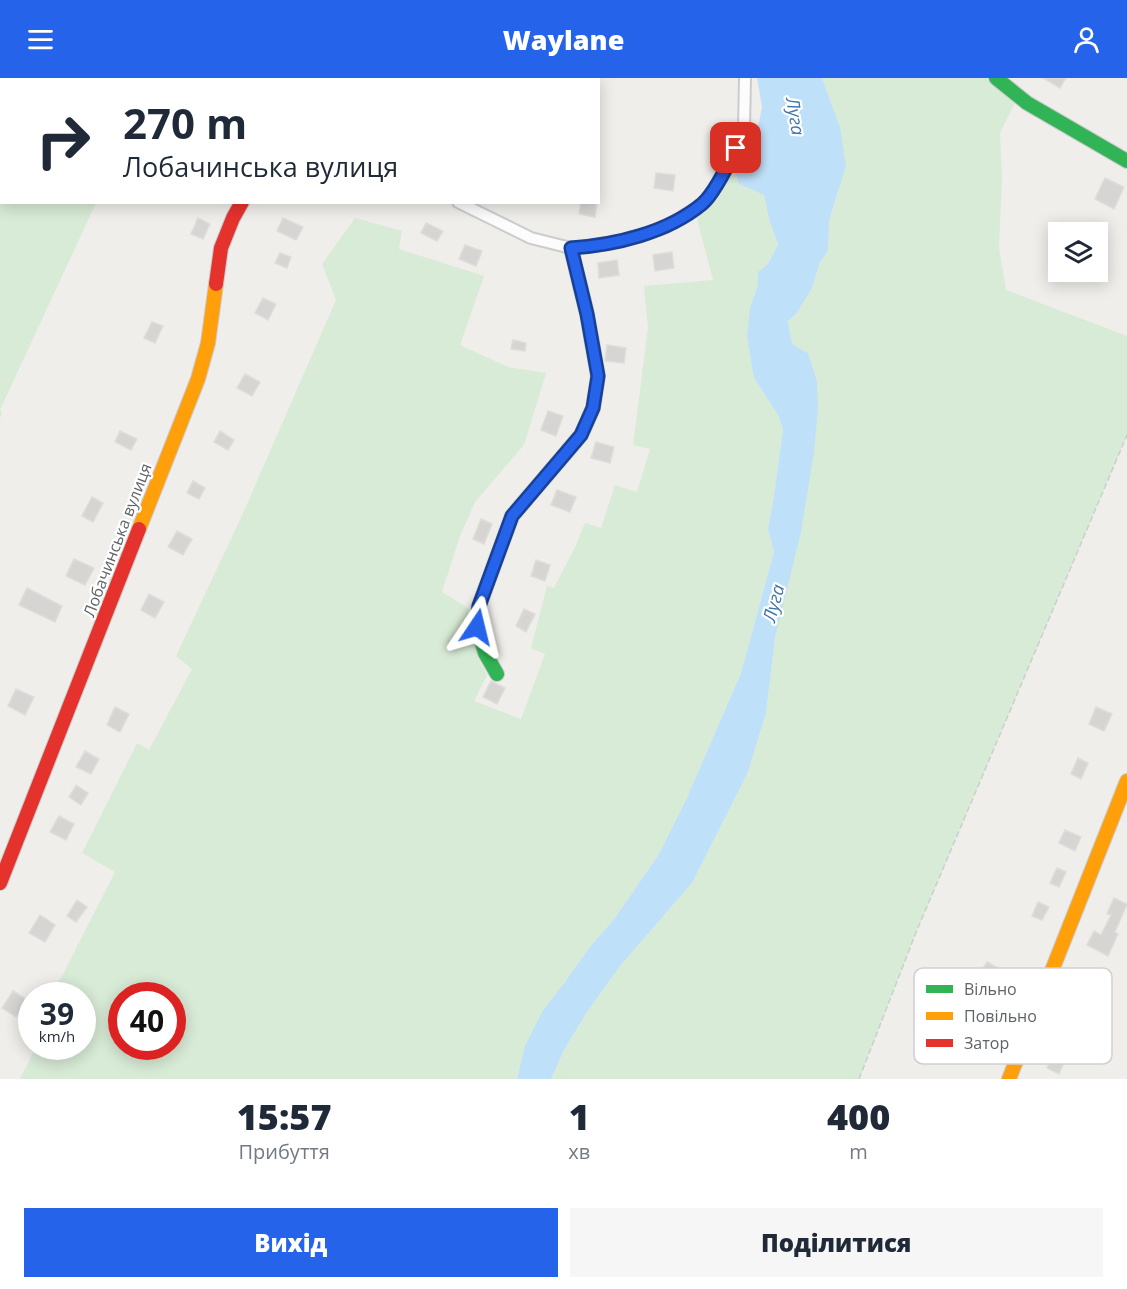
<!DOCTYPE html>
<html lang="uk">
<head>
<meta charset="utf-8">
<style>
  :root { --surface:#fff; --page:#f6f6f7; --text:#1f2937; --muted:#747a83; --accent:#2563eb }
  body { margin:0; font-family:"Open Sans",sans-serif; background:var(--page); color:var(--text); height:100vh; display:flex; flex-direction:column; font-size:22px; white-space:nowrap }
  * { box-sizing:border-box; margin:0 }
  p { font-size:20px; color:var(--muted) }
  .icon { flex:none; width:33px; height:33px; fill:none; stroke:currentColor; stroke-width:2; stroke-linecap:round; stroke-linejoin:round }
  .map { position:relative; height:1001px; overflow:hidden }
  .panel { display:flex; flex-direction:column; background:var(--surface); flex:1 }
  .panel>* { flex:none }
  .hud { position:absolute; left:0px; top:0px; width:600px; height:126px; box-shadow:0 3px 15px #0003; background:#fff; color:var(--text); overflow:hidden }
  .buttons { position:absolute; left:1048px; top:144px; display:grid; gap:12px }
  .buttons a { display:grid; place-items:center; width:60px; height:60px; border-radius:0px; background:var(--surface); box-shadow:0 3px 15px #0003; font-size:30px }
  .speed { position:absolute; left:18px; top:904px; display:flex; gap:12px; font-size:30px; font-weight:700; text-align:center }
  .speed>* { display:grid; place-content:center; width:78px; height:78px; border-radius:50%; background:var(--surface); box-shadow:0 3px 15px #0003; line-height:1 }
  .speed small { font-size:15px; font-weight:400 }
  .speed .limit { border:9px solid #d22; background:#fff; color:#111 }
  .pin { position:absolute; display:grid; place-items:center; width:51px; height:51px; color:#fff; margin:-26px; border-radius:12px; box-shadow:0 3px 9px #0006 }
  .me { position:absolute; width:66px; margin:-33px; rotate:10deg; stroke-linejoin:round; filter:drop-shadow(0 0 4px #0008) }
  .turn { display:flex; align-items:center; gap:21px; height:126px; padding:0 24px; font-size:27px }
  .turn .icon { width:78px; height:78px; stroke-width:2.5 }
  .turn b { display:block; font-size:42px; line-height:51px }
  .eta { display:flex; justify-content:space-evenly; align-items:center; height:102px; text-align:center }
  .eta b { font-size:36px; font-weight:800; line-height:42px }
  .cta { display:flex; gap:12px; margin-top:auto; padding:12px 24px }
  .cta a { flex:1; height:69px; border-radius:0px; background:var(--accent); color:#fff; font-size:24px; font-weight:800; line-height:69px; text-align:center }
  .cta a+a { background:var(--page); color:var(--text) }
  header { display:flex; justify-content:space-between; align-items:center; height:78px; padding:0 24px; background:var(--accent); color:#fff; font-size:27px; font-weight:800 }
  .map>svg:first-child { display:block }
</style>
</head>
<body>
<header><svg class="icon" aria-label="menu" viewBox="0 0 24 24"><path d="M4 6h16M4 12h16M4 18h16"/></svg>Waylane<svg class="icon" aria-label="person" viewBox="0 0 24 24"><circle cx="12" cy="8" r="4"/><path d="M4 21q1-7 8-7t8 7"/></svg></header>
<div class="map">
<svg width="1127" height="1001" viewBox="0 0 1127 1001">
  <rect width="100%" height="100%" fill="#efeeea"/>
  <!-- green -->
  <path fill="#d8ebd6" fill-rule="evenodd" d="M0 0H154L153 2H2V124L96 125 0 332 2 334 0 341Z
    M822 0H986L1015 25 1000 55 1002 99 999 169 1006 212 1127 258V357L917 852 859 1001H551L564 972 587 934 620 888 692 805 748 694 766 635 775 560 817 303 808 275 792 266 788 243 797 235 812 210 820 184 828 173 829 143 838 116 840 49Z
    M735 94 739 106 764 117 769 141 778 166 768 186 758 195V206L750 230 754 300 778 337 783 351 774 418 768 451 774 474 741 595 686 722 659 776 615 840 589 870 565 904 543 932 517 997V1001H20L36 969H82V918H47L61 900 115 794 82 775 137 665 149 672 192 591 176 578 244 433 336 222 322 186 355 140 402 153 399 171 484 198 460 267 508 289 546 295 524 367 475 424 460 458 442 514 468 530 479 582 487 597 474 623 521 641 545 576 531 570 547 508 554 510 575 469 585 445 601 450 615 407 637 414 650 371 633 367 648 250 644 208 713 202 697 141 724 106ZM122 918H172V969H122Z"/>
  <!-- water -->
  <path fill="#bfe0f9" d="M757 0H822L840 49 846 88 829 143 828 173 820 184 812 210 797 235 788 243 792 266 808 275 817 303 818 330 814 374 801 454 775 560 766 635 748 694 692 805 620 888 587 934 564 972 551 1001H517L525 968 543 932 565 904 589 870 615 840 659 776 686 722 741 595 774 474 768 451 774 418 783 351 778 337 754 300 747 258 750 230 758 206V194L768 186 778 166 769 141 764 117 739 106 735 94 746 87 754 70 762 29Z"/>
  <!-- building -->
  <path fill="#d6d5d3" stroke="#deddd9" stroke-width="1.5" d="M1043 0H1066L1060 10Z
    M656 95 675 97 673 113 654 110Z
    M1105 100 1124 109 1114 131 1095 121Z
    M581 124H597L595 139 579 136Z
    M198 140 210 146 203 161 191 156Z
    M283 140 303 149 296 162 277 153Z
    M426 145 443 153 437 163 421 155Z
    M465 167 482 173 476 188 459 181Z
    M672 174 674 190 655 193 653 177Z
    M280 175 291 179 287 190 275 185Z
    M617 182 619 197 599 200 598 185Z
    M263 220 276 226 268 242 255 235Z
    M152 244 163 248 155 265 144 260Z
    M513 262 526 265 525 273 511 271Z
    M607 267 626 270 624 285 605 283Z
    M245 296 260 304 252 318 237 310Z
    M548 333 563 338 556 358 541 352Z
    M120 353 137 361 131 372 115 364Z
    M220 353 234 362 228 372 214 364Z
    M596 364 614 369 610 385 591 380Z
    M193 403 205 410 199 421 187 415Z
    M557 412 576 419 570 434 551 427Z
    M92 419 103 425 93 444 82 438Z
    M481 441 492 446 484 466 473 461Z
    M177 453 192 461 183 477 168 469Z
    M74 481 94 490 85 507 66 498Z
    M536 482 550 487 545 503 531 498Z
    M27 510 62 528 55 544 19 527Z
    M149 516 164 524 155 540 141 532Z
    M524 531 535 536 526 554 516 548Z
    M491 603 505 610 497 626 483 619Z
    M16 611 34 619 25 637 8 628Z
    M115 629 129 636 120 654 107 647Z
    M1096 629 1112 636 1104 653 1089 646Z
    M85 673 99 681 91 696 76 689Z
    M1078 680 1088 685 1081 701 1071 696Z
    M76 707 88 715 81 727 69 719Z
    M59 738 74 746 66 762 50 754Z
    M1065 752 1081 759 1075 773 1059 765Z
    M1057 790 1066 794 1059 809 1050 805Z
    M1114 820 1127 826 1115 854 1118 856 1108 878 1087 867 1094 853 1101 857 1111 837 1107 836Z
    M77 822 87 829 76 844 67 838Z
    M1038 824 1049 829 1042 842 1032 838Z
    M40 837 55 847 45 864 29 855Z
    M987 884 1007 895 1002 905 981 894Z
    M13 913 27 922 16 939 2 930Z
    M1053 977 1065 982 1059 996 1047 990Z"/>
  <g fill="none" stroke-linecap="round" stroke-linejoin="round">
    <defs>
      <path id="street" d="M220 0 223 2
        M458 124 531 160 571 170 596 168 621 163 666 149 704 125 727 91 744 50 745 0"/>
      <path id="fast" d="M996 0 1027 25 1127 83
        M497 596 485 575 477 549 479 528 512 438 581 357 593 330 598 298 587 236 571 170"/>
      <path id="slow" d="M139 451 198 301 208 265 216 206
        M1009 1001 1127 703"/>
      <path id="jam" d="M216 206 221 170 233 140 242 124
        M0 805 139 451"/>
    </defs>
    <!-- street casing -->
    <use href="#street" stroke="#cbcccc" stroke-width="14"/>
    <!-- fast casing -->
    <use href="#fast" stroke="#cacacb" stroke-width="16"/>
    <!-- slow casing -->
    <use href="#slow" stroke="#cacacb" stroke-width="16"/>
    <!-- jam casing -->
    <use href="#jam" stroke="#cacacb" stroke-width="16"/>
    <!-- path -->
    <path stroke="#cacfcc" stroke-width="1.5" stroke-dasharray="6 3" stroke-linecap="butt" d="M859 1001 917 852 1127 357"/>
    <!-- street -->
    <use href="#street" stroke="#fdfcfc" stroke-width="10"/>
    <!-- fast -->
    <use href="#fast" stroke="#30b455" stroke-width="14"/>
    <!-- slow -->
    <use href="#slow" stroke="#ff9f0a" stroke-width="14"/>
    <!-- jam -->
    <use href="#jam" stroke="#e5322d" stroke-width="14"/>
  </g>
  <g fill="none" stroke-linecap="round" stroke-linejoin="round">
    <defs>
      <path id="route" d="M477 549 479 528 512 438 581 357 593 330 598 298 587 236 571 170C615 167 667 155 702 126 714 116 729 85 736 70"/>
    </defs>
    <!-- route casing -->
    <use href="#route" stroke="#184099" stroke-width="15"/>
    <!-- route -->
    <use href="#route" stroke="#2563eb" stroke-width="10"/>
  </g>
  <g text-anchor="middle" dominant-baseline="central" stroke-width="4.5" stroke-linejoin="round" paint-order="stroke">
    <!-- street labels -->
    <g font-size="16" fill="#5f6368" stroke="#fff">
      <text transform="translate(117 462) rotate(-69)">Лобачинська вулиця</text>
    </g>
    <!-- water labels -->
    <g font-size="18" font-style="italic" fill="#4174aa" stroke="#fff">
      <text transform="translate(796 38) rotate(81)">Луга</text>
      <text transform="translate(773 525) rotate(-75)">Луга</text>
    </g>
  </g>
  <!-- legend -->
  <rect x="914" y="890" width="198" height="96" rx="9" fill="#fff" stroke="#cfd0d2" stroke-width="1.5"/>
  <rect x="926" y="907" width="27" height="8" fill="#30b455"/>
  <rect x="926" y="934" width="27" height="8" fill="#ff9f0a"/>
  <rect x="926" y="961" width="27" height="8" fill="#e5322d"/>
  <g font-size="16" fill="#5f6368">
    <text x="964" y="917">Вільно</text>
    <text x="964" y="944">Повільно</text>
    <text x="964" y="971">Затор</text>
  </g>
</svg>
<div class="buttons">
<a><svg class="icon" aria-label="layers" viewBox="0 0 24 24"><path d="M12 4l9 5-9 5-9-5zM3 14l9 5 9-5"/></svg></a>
</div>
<div class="speed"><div>39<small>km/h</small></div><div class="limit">40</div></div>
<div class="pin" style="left:736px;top:70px;background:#d93025"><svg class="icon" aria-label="arrive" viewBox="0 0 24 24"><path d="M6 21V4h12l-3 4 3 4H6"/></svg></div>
<svg class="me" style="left:477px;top:549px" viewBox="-20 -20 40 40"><path d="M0-17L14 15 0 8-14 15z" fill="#2563eb" stroke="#fff" stroke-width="4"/></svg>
<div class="hud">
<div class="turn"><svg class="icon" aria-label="right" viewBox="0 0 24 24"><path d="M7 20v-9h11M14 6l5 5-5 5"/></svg><div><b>270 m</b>Лобачинська вулиця</div></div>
</div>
</div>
<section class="panel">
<div class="eta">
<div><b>15:57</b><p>Прибуття</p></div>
<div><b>1</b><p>хв</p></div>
<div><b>400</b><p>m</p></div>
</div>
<div class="cta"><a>Вихід</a><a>Поділитися</a></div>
</section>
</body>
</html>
